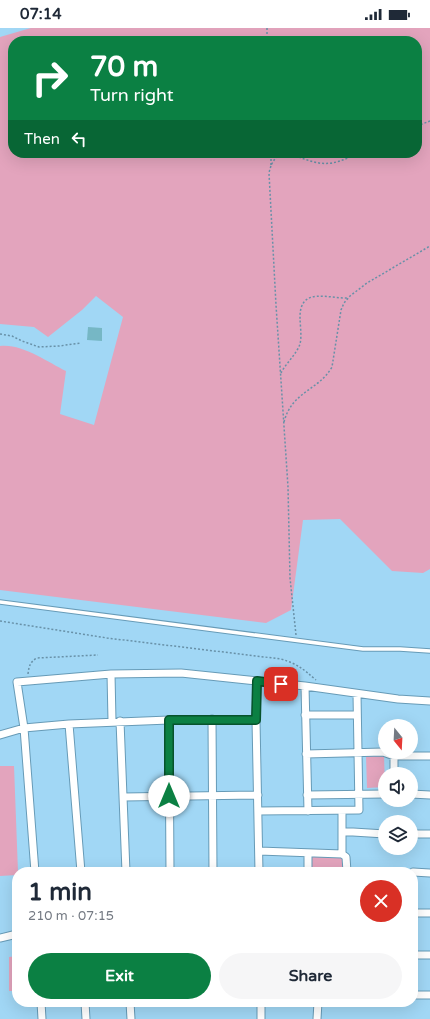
<!DOCTYPE html>
<html lang="en">
<head>
<meta charset="utf-8">
<style>
  :root { --surface:#fff; --page:#f6f6f7; --text:#1f2937; --muted:#747a83; --accent:#0b8043 }
  body { margin:0; font-family:"Varela Round",sans-serif; background:var(--page); color:var(--text); height:100vh; display:flex; flex-direction:column; font-size:15px; white-space:nowrap }
  * { box-sizing:border-box; margin:0 }
  p { font-size:13px; color:var(--muted) }
  .icon { flex:none; width:22px; height:22px; fill:none; stroke:currentColor; stroke-width:2; stroke-linecap:round; stroke-linejoin:round }
  .map { position:relative; flex:1; overflow:hidden }
  .side { position:absolute; left:12px; top:839px; width:406px; height:140px; display:flex; flex-direction:column; background:var(--surface); border-radius:16px; box-shadow:0 4px 16px #0002 }
  .side>* { flex:none }
  .guide { position:absolute; left:8px; top:8px; width:414px; height:122px; border-radius:16px; box-shadow:0 4px 16px #0002; background:#0b8043; color:#fff; overflow:hidden }
  .needle { width:26px; rotate:162deg }
  .fabs { position:absolute; left:378px; top:691px; display:grid; gap:8px }
  .fabs a { display:grid; place-items:center; width:40px; height:40px; border-radius:50%; background:var(--surface); box-shadow:0 4px 16px #0002; font-size:20px }
  .pin { position:absolute; display:grid; place-items:center; width:34px; height:34px; color:#fff; margin:-17px; border-radius:8px; box-shadow:0 2px 6px #0006 }
  .me { position:absolute; width:44px; margin:-22px; rotate:0deg; stroke-linejoin:round; filter:drop-shadow(0 0 3px #0008) }
  .turn { display:flex; align-items:center; gap:14px; height:84px; padding:0 16px; font-size:18px }
  .turn .icon { width:52px; height:52px; stroke-width:2.5 }
  .turn b { display:block; font-size:28px; line-height:34px }
  .then { display:flex; align-items:center; height:38px; padding:0 16px; background:#0003; gap:8px; font-size:15px }
  .round { display:grid; place-items:center; flex:none; width:42px; height:42px; border-radius:21px; background:var(--page) }
  .overview { display:flex; align-items:center; justify-content:space-between; height:68px; padding:0 16px }
  h1 { font-size:24px; font-weight:700; line-height:30px }
  .button { display:flex; gap:8px; margin-top:auto; padding:8px 16px }
  .button a { flex:1; height:46px; border-radius:24px; background:var(--accent); color:#fff; font-size:16px; font-weight:700; line-height:46px; text-align:center }
  .button a+a { background:var(--page); color:var(--text) }
  .status { display:flex; justify-content:space-between; align-items:center; height:28px; padding:0 20px; background:var(--surface); direction:ltr }
  .status svg { height:11px; fill:currentColor }
  .map>svg:first-child { display:block }
</style>
</head>
<body>
<div class="status"><b>07:14</b><svg viewBox="0 0 49 12"><path d="M0 12V9h3v3zM5 12V6h3v6zM10 12V3h3v9zM15 12V0h3v12zM26 1h20v11H26zM47 4h2v5h-2z"/></svg></div>
<div class="map">
<svg width="430" height="991" viewBox="0 0 430 991">
  <rect width="100%" height="100%" fill="#a1d7f5"/>
  <!-- green -->
  <path fill="#e3a4bd" fill-rule="evenodd" d="M31 0H430V541L423 545 392 543 340 491 303 492 291 582 266 595 0 562V318C21 315 48 334 66 343L60 386 94 397 123 289 96 268 82 282 48 309 34 299 0 296V9ZM13 13H417V125H13Z
    M384 727 385 759 367 760 366 728Z
    M0 738H14L18 844H17V847L0 848Z
    M311 828 342 829 343 831 344 844H310Z
    M17 928V963H9V929Z"/>
  <!-- building -->
  <path fill="#76b7c5" d="M88 299 102 300V313L87 312Z"/>
  <g fill="none" stroke-linecap="round" stroke-linejoin="round">
    <defs>
      <path id="lane" d="M0 574 363 621H400L430 623"/>
      <path id="street" d="M111 646 112 693
        M257 653 256 692 259 844
        M305 658 308 783
        M305 687H357
        M212 691 213 844
        M169 692 170 844
        M120 693 126 844
        M69 696 81 844
        M0 707 24 700 69 696 169 692H256
        M306 726 383 724 394 728H430
        M394 728V746
        M411 766 430 767
        M307 767 385 766
        M124 769 258 767
        M258 783 359 782 357 666
        M342 783V826L346 829 347 844
        M342 804H353L385 806
        M411 806H430
        M259 823 342 826
        M35 844 24 700 17 654 111 646 181 645 305 658 398 671 430 673
        M308 844V825
        M384 844H388
        M413 844 430 845
        M413 885H430
        M0 910 17 906
        M413 927H430
        M413 967H430
        M41 974 42 991
        M85 974 86 991
        M130 974 131 991
        M261 974V991
        M317 991 318 974"/>
    </defs>
    <!-- lane casing -->
    <use href="#lane" stroke="#679bb7" stroke-width="5.5"/>
    <!-- street casing -->
    <use href="#street" stroke="#679bb7" stroke-width="9"/>
    <!-- path -->
    <path stroke="#6891a8" stroke-width="1.5" stroke-dasharray="2 2" stroke-linecap="butt" d="M267 0V13
      M417 98 430 93
      M271 137V125
      M0 306 12 308 22 313 39 319 59 318 81 315
      M281 345C286 335 296 327 300 316 302 308 300 297 300 289 300 258 329 271 348 270
      M284 394C292 363 318 363 332 339L341 282 344 275 350 268 367 255 430 218
      M0 593 107 610 281 631C298 636 303 641 316 652
      M296 607 290 550 288 459 276 277 269 145C276 112 298 132 319 135 333 137 345 132 357 125
      M28 646C29 638 30 634 37 630L98 627"/>
    <!-- lane -->
    <use href="#lane" stroke="#fff" stroke-width="3.5"/>
    <!-- street -->
    <use href="#street" stroke="#fff" stroke-width="7"/>
  </g>
  <g fill="none" stroke-linecap="round" stroke-linejoin="round">
    <defs>
      <path id="route" d="M169 768V692H256L257 653 281 656"/>
    </defs>
    <!-- route casing -->
    <use href="#route" stroke="#07532c" stroke-width="10"/>
    <!-- route -->
    <use href="#route" stroke="#0b8043" stroke-width="7"/>
  </g>
</svg>
<div class="fabs">
<a><svg class="needle" viewBox="-14 -14 28 28"><path d="M0-13l5 13h-10z" fill="#e53935"/><path d="M0 13l5-13h-10z" fill="#747a83"/></svg></a>
<a><svg class="icon" aria-label="sound" viewBox="0 0 24 24"><path d="M4 9h4l5-4v14l-5-4H4zM17 9q2 3 0 6"/></svg></a>
<a><svg class="icon" aria-label="layers" viewBox="0 0 24 24"><path d="M12 4l9 5-9 5-9-5zM3 14l9 5 9-5"/></svg></a>
</div>
<div class="pin" style="left:281px;top:656px;background:#d93025"><svg class="icon" aria-label="arrive" viewBox="0 0 24 24"><path d="M6 21V4h12l-3 4 3 4H6"/></svg></div>
<svg class="me" style="left:169px;top:768px" viewBox="-20 -20 40 40"><circle r="19" fill="#fff"/><path d="M0-13L10 11 0 6-10 11z" fill="#0b8043"/></svg>
<div class="guide">
<div class="turn"><svg class="icon" aria-label="right" viewBox="0 0 24 24"><path d="M7 20v-9h11M14 6l5 5-5 5"/></svg><div><b>70 m</b>Turn right</div></div>
<div class="then">Then<svg class="icon" aria-label="left" viewBox="0 0 24 24"><path d="M17 20v-9H6M10 6l-5 5 5 5"/></svg></div>
</div>
<section class="side">
<div class="overview"><div><h1>1 min</h1><p>210 m · 07:15</p></div><a class="round" style="background:#d93025;color:#fff"><svg class="icon" aria-label="close" viewBox="0 0 24 24"><path d="M6 6l12 12M18 6L6 18"/></svg></a></div>
<div class="button"><a>Exit</a><a>Share</a></div>
</section>
</div>
</body>
</html>
